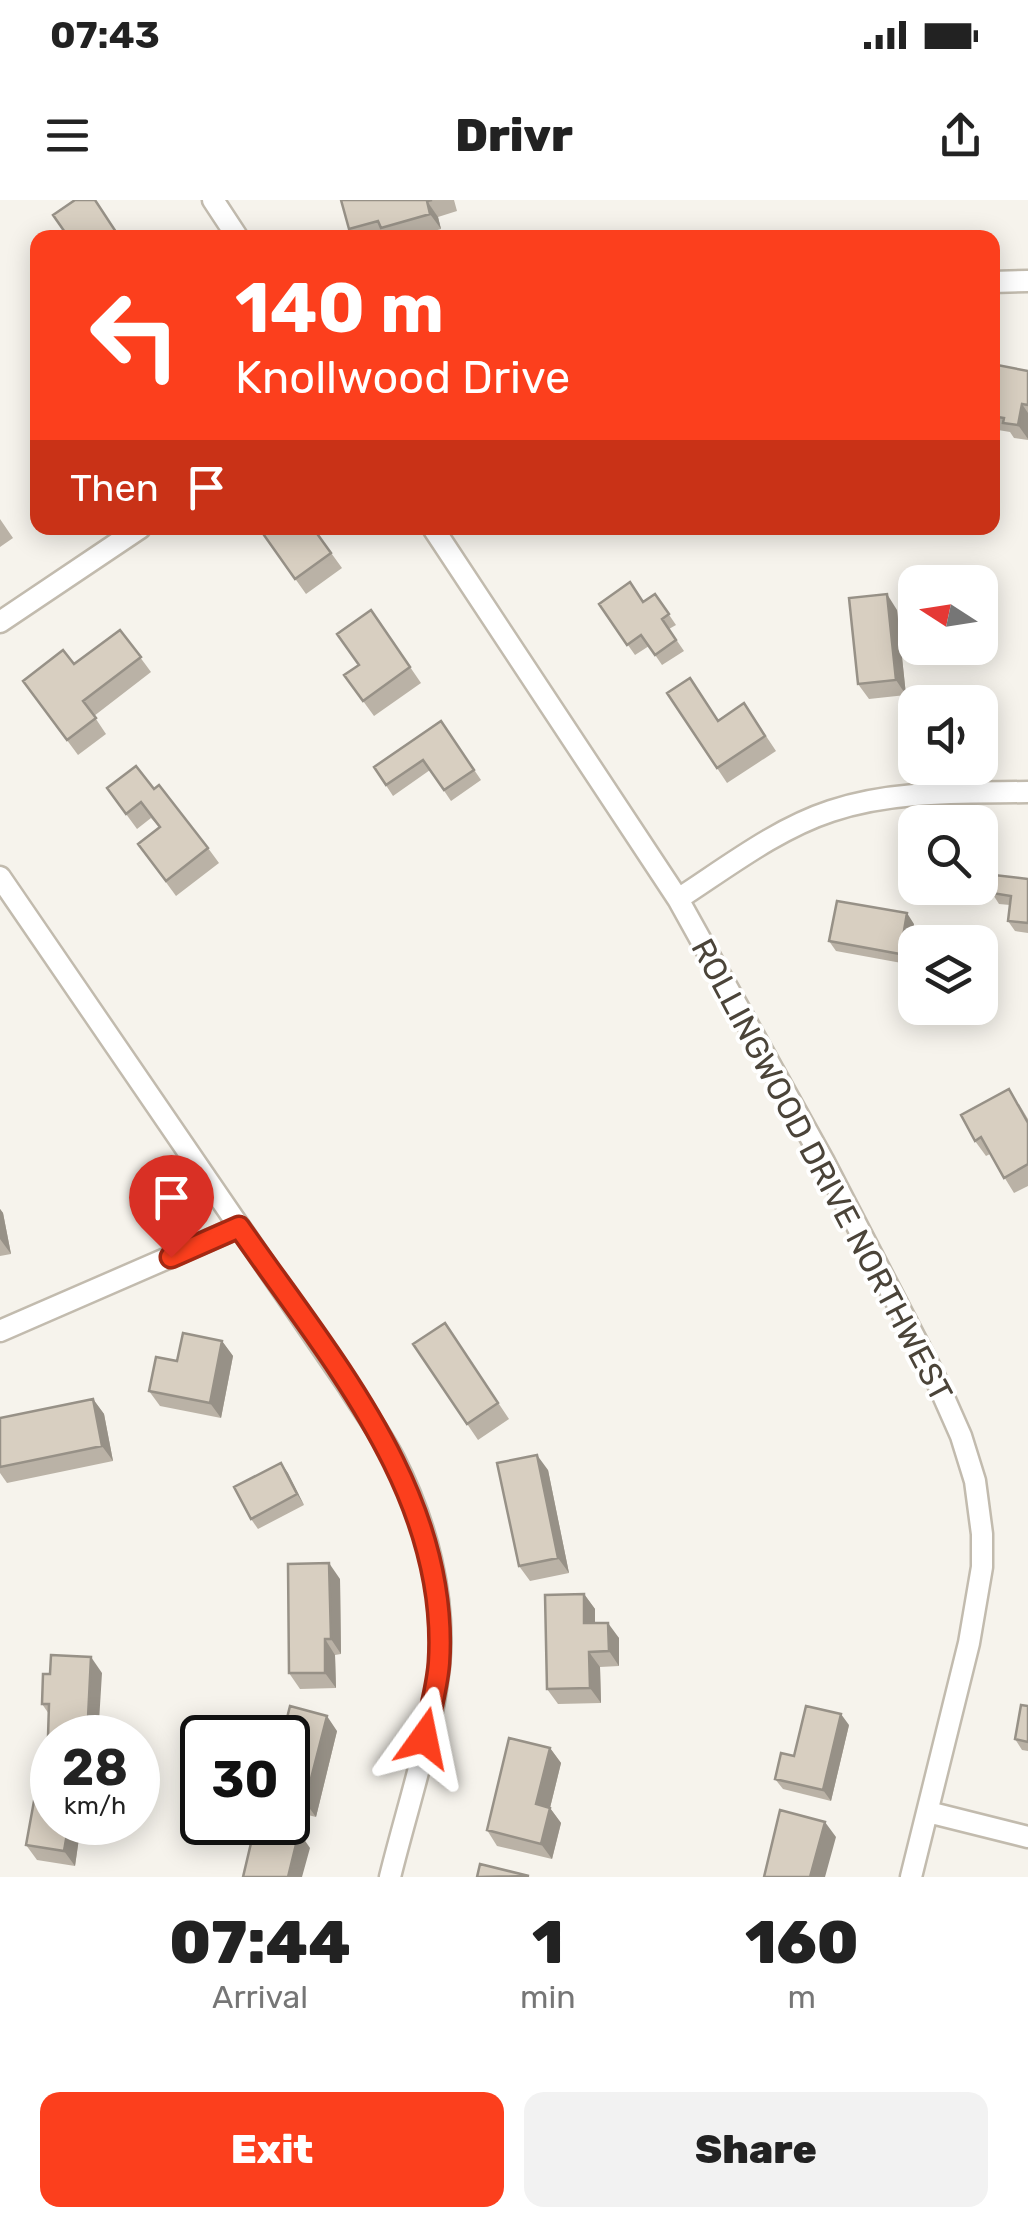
<!DOCTYPE html>
<html lang="en">
<head>
<meta charset="utf-8">
<style>
  :root { --surface:#fff; --page:#f2f2f2; --text:#222; --muted:#767676; --accent:#fc3f1d }
  body { margin:0; font-family:Rubik,sans-serif; background:var(--page); color:var(--text); height:100vh; display:flex; flex-direction:column; font-size:38px; white-space:nowrap }
  * { box-sizing:border-box; margin:0 }
  p { font-size:32px; color:var(--muted) }
  .icon { flex:none; width:55px; height:55px; fill:none; stroke:currentColor; stroke-width:2; stroke-linecap:round; stroke-linejoin:round }
  .map { position:relative; height:1677px; overflow:hidden }
  .sheet { display:flex; flex-direction:column; background:var(--surface); flex:1 }
  .sheet>* { flex:none }
  .banner { position:absolute; left:30px; top:30px; width:970px; height:305px; border-radius:20px; box-shadow:0 5px 25px #0003; background:#fc3f1d; color:#fff; overflow:hidden }
  .needle { width:65px; rotate:282deg }
  .tools { position:absolute; left:898px; top:365px; display:grid; gap:20px }
  .tools a { display:grid; place-items:center; width:100px; height:100px; border-radius:20px; background:var(--surface); box-shadow:0 5px 25px #0003; font-size:50px }
  .speed { position:absolute; left:30px; top:1515px; display:flex; gap:20px; font-size:50px; font-weight:700; text-align:center }
  .speed>* { display:grid; place-content:center; width:130px; height:130px; border-radius:50%; background:var(--surface); box-shadow:0 5px 25px #0003; line-height:1 }
  .speed small { font-size:25px; font-weight:400 }
  .speed .limit { border:5px solid #111; border-radius:15px; background:#fff; color:#111 }
  .pin { position:absolute; display:grid; place-items:center; width:85px; height:85px; color:#fff; margin:-102px -42px; border-radius:50% 50% 50% 0; rotate:-45deg; box-shadow:0 0 10px #0007 }
  .pin .icon { rotate:45deg }
  .me { position:absolute; width:110px; margin:-55px; rotate:12deg; stroke-linejoin:round; filter:drop-shadow(0 0 8px #0008) }
  .turn { display:flex; align-items:center; gap:35px; height:210px; padding:0 40px; font-size:45px }
  .turn .icon { width:130px; height:130px; stroke-width:2.5 }
  .turn b { display:block; font-size:70px; line-height:85px }
  .then { display:flex; align-items:center; height:95px; padding:0 40px; background:#0003; gap:20px; font-size:38px }
  .eta { display:flex; justify-content:space-evenly; align-items:center; height:170px; text-align:center }
  .eta b { font-size:60px; font-weight:800; line-height:70px }
  .primary-button { display:flex; gap:20px; margin-top:auto; padding:20px 40px }
  .primary-button a { flex:1; height:115px; border-radius:20px; background:var(--accent); color:#fff; font-size:40px; font-weight:800; line-height:115px; text-align:center }
  .primary-button a+a { background:var(--page); color:var(--text) }
  .status { display:flex; justify-content:space-between; align-items:center; height:70px; padding:0 50px; background:var(--surface); direction:ltr }
  .status svg { height:28px; fill:currentColor }
  header { display:flex; justify-content:space-between; align-items:center; height:130px; padding:0 40px; background:var(--surface); font-size:45px; font-weight:800 }
  .map>svg:first-child { display:block }
</style>
</head>
<body>
<div class="status"><b>07:43</b><svg viewBox="0 0 49 12"><path d="M0 12V9h3v3zM5 12V6h3v6zM10 12V3h3v9zM15 12V0h3v12zM26 1h20v11H26zM47 4h2v5h-2z"/></svg></div>
<header><svg class="icon" aria-label="menu" viewBox="0 0 24 24"><path d="M4 6h16M4 12h16M4 18h16"/></svg>Drivr<svg class="icon" aria-label="share" viewBox="0 0 24 24"><path d="M12 15V3M7 8l5-5 5 5M5 13v7h14v-7"/></svg></header>
<div class="map">
<svg width="1028" height="1677" viewBox="0 0 1028 1677">
  <rect width="100%" height="100%" fill="#f6f3ec"/>
  <g fill="none" stroke-linecap="round" stroke-linejoin="round">
    <defs>
      <path id="minor" d="M213 0 238 38
        M992 82 1028 81
        M433 328 678 699 823 960 934 1175 961 1236 975 1281 982 1334V1367L969 1443 911 1677
        M0 422 140 328
        M0 677 349 1187C364 1211 381 1234 394 1259 426 1322 446 1397 439 1467 431 1538 407 1608 390 1677
        M678 699C726 668 776 629 831 611 894 590 962 593 1028 592
        M0 1131 239 1027
        M928 1612 1028 1637"/>
    </defs>
    <!-- minor casing -->
    <use href="#minor" stroke="#c2bbae" stroke-width="25"/>
    <!-- minor -->
    <use href="#minor" stroke="#fff" stroke-width="20"/>
  </g>
  <!-- wall -->
  <path fill="#bab2a6" d="M341 0H454L457 11 438 17 441 29 410 38H355L349 29Z
    M992 164 1028 171V240L1014 238 1010 232 992 229Z
    M0 319 13 338 0 347Z
    M259 328H313L342 368 306 394Z
    M655 394 676 425 669 429 684 451 662 465 649 446 635 455 599 404 643 402Z
    M371 410 421 483 374 516 344 475 359 465Z
    M897 410 906 495 869 499 858 484Z
    M120 430 151 472 94 516 106 534 78 555 23 481 74 464Z
    M667 493 718 520 744 503 776 551 727 583Z
    M441 521 481 580 451 601 430 570 393 596 374 567Z
    M107 588 154 589 208 648 219 663 176 696 138 644 159 627 151 618 137 629Z
    M1028 679V733L1015 731 1008 721 1010 705 999 704 992 693Z
    M914 724 907 764 836 751 829 741Z
    M1019 904 1028 919V986L1014 993 990 954 986 956 975 941Z
    M0 1009 3 1013 11 1054 0 1056Z
    M445 1123 509 1219 478 1240 413 1144Z
    M222 1141 233 1156 221 1218 160 1206 149 1191 177 1161Z
    M93 1199 104 1214 113 1261 7 1283 0 1273V1218Z
    M281 1263 304 1305 258 1329 251 1319Z
    M548 1270 569 1373 530 1381 519 1366Z
    M340 1379 341 1454 335 1455 336 1488 300 1489 289 1473Z
    M584 1394 595 1409V1423L619 1438V1466L600 1467 601 1503 558 1504 547 1489Z
    M102 1473 52 1538V1544L48 1537 49 1514 42 1504Z
    M1028 1506V1551L1022 1550 1015 1539Z
    M849 1525 831 1601 783 1589 775 1579Z
    M337 1531 316 1617 288 1610V1538Z
    M550 1548 561 1563 550 1608 561 1623 552 1659 497 1646 487 1630Z
    M52 1622H110L107 1642 79 1638 75 1666 37 1660 26 1645Z"/>
  <!-- shaded-wall -->
  <path fill="#979187" d="M427 1 438 17 441 29 430 14Z
    M1022 204 1028 213V239L1018 225Z
    M887 394 897 410 906 495 896 480Z
    M907 713 914 724 907 764 900 754Z
    M0 1009 3 1013 11 1054 0 1039Z
    M222 1141 233 1156 221 1218 210 1203Z
    M93 1199 104 1214 113 1261 102 1246Z
    M537 1255 548 1270 569 1373 558 1358Z
    M281 1263 288 1273 304 1305 297 1294Z
    M329 1363 340 1379 341 1454 331 1439Z
    M584 1394 595 1409V1439L584 1423Z
    M608 1423 619 1438V1466L609 1451Z
    M325 1439 335 1455 336 1488 325 1473Z
    M589 1452 600 1467 601 1503 590 1488Z
    M91 1457 102 1473 98 1538H87Z
    M841 1514 849 1525 831 1601 823 1590Z
    M327 1516 337 1531 316 1617 305 1602Z
    M550 1548 561 1563 547 1620 536 1604Z
    M550 1608 561 1623 552 1659 541 1644Z
    M69 1622 79 1638 75 1666 64 1651Z
    M97 1622H110L107 1642 96 1627Z
    M825 1622 836 1637 825 1677H810Z
    M299 1632 310 1648 302 1677H288Z"/>
  <!-- building -->
  <path fill="#d8cfc1" stroke="#979187" stroke-width="2.5" d="M75 0H95L120 38H69L53 15Z
    M341 0H432L427 1 430 14 381 28 378 21 349 29Z
    M992 164 1028 171V205L1022 204 1018 225 1003 223 1004 218 992 216Z
    M259 328H313L331 353 295 379Z
    M630 382 643 402 655 394 669 414 662 419 676 440 655 455 641 435 627 445 599 404Z
    M887 394 896 480 858 484 849 398Z
    M371 410 410 467 363 501 344 475 359 465 337 434Z
    M120 430 141 457 83 501 96 518 67 540 23 481 63 450 74 464Z
    M690 478 718 521 744 503 765 536 717 568 667 493Z
    M441 521 474 570 444 590 423 560 386 585 374 567Z
    M136 566 154 589 159 585 208 648 166 681 138 644 160 627 141 602 126 614 107 588Z
    M994 675 1028 679V723L1008 721 1011 696 992 693Z
    M837 701 907 713 900 754 829 741Z
    M1009 889 1028 923V964L1004 978 981 937 975 941 961 915Z
    M445 1123 498 1203 467 1224 413 1144Z
    M183 1133 222 1141 210 1203 149 1191 156 1157 177 1161Z
    M93 1199 102 1246 0 1267V1218Z
    M537 1255 558 1358 519 1366 497 1263Z
    M281 1263 297 1294 251 1319 234 1287Z
    M329 1363 331 1439H325V1473H289L288 1364Z
    M584 1394V1423H608L609 1451 589 1452 590 1488 547 1489 545 1395Z
    M51 1455 91 1457 87 1538 48 1537 49 1504H42L43 1474H50Z
    M1021 1505 1028 1506V1542L1015 1539Z
    M290 1506 327 1516 305 1602 288 1598V1538H282Z
    M806 1506 841 1514 823 1590 775 1579 781 1553 794 1556Z
    M509 1538 550 1548 536 1604 550 1608 541 1644 487 1630Z
    M40 1568 52 1571V1622H69L64 1651 26 1645Z
    M780 1610 825 1622 810 1677H764Z
    M69 1622H97L96 1627Z
    M256 1622 299 1632 288 1677H243Z
    M480 1664 529 1676 477 1677Z"/>
  <g fill="none" stroke-linecap="round" stroke-linejoin="round">
    <defs>
      <path id="route" d="M171 1057 239 1027C329 1157 450 1294 439 1463 437 1488 430 1513 424 1538"/>
    </defs>
    <!-- route casing -->
    <use href="#route" stroke="#a42913" stroke-width="25"/>
    <!-- route -->
    <use href="#route" stroke="#fc3f1d" stroke-width="18"/>
  </g>
  <g text-anchor="middle" dominant-baseline="central" stroke-width="8" stroke-linejoin="round" paint-order="stroke">
    <!-- street labels -->
    <g font-size="32" fill="#4b4439" stroke="#fff">
      <text transform="translate(822 970) rotate(62)">ROLLINGWOOD DRIVE NORTHWEST</text>
    </g>
  </g>
</svg>
<div class="tools">
<a><svg class="needle" viewBox="-14 -14 28 28"><path d="M0-13l5 13h-10z" fill="#e53935"/><path d="M0 13l5-13h-10z" fill="#767676"/></svg></a>
<a><svg class="icon" aria-label="sound" viewBox="0 0 24 24"><path d="M4 9h4l5-4v14l-5-4H4zM17 9q2 3 0 6"/></svg></a>
<a><svg class="icon" aria-label="search" viewBox="0 0 24 24"><circle cx="10" cy="10" r="6"/><path d="M15 15l6 6"/></svg></a>
<a><svg class="icon" aria-label="layers" viewBox="0 0 24 24"><path d="M12 4l9 5-9 5-9-5zM3 14l9 5 9-5"/></svg></a>
</div>
<div class="speed"><div>28<small>km/h</small></div><div class="limit">30</div></div>
<div class="pin" style="left:171px;top:1057px;background:#d93025"><svg class="icon" aria-label="arrive" viewBox="0 0 24 24"><path d="M6 21V4h12l-3 4 3 4H6"/></svg></div>
<svg class="me" style="left:424px;top:1538px" viewBox="-20 -20 40 40"><path d="M0-17L14 15 0 8-14 15z" fill="#fc3f1d" stroke="#fff" stroke-width="4"/></svg>
<div class="banner">
<div class="turn"><svg class="icon" aria-label="left" viewBox="0 0 24 24"><path d="M17 20v-9H6M10 6l-5 5 5 5"/></svg><div><b>140 m</b>Knollwood Drive</div></div>
<div class="then">Then<svg class="icon" aria-label="arrive" viewBox="0 0 24 24"><path d="M6 21V4h12l-3 4 3 4H6"/></svg></div>
</div>
</div>
<section class="sheet">
<div class="eta">
<div><b>07:44</b><p>Arrival</p></div>
<div><b>1</b><p>min</p></div>
<div><b>160</b><p>m</p></div>
</div>
<div class="primary-button"><a>Exit</a><a>Share</a></div>
</section>
</body>
</html>
